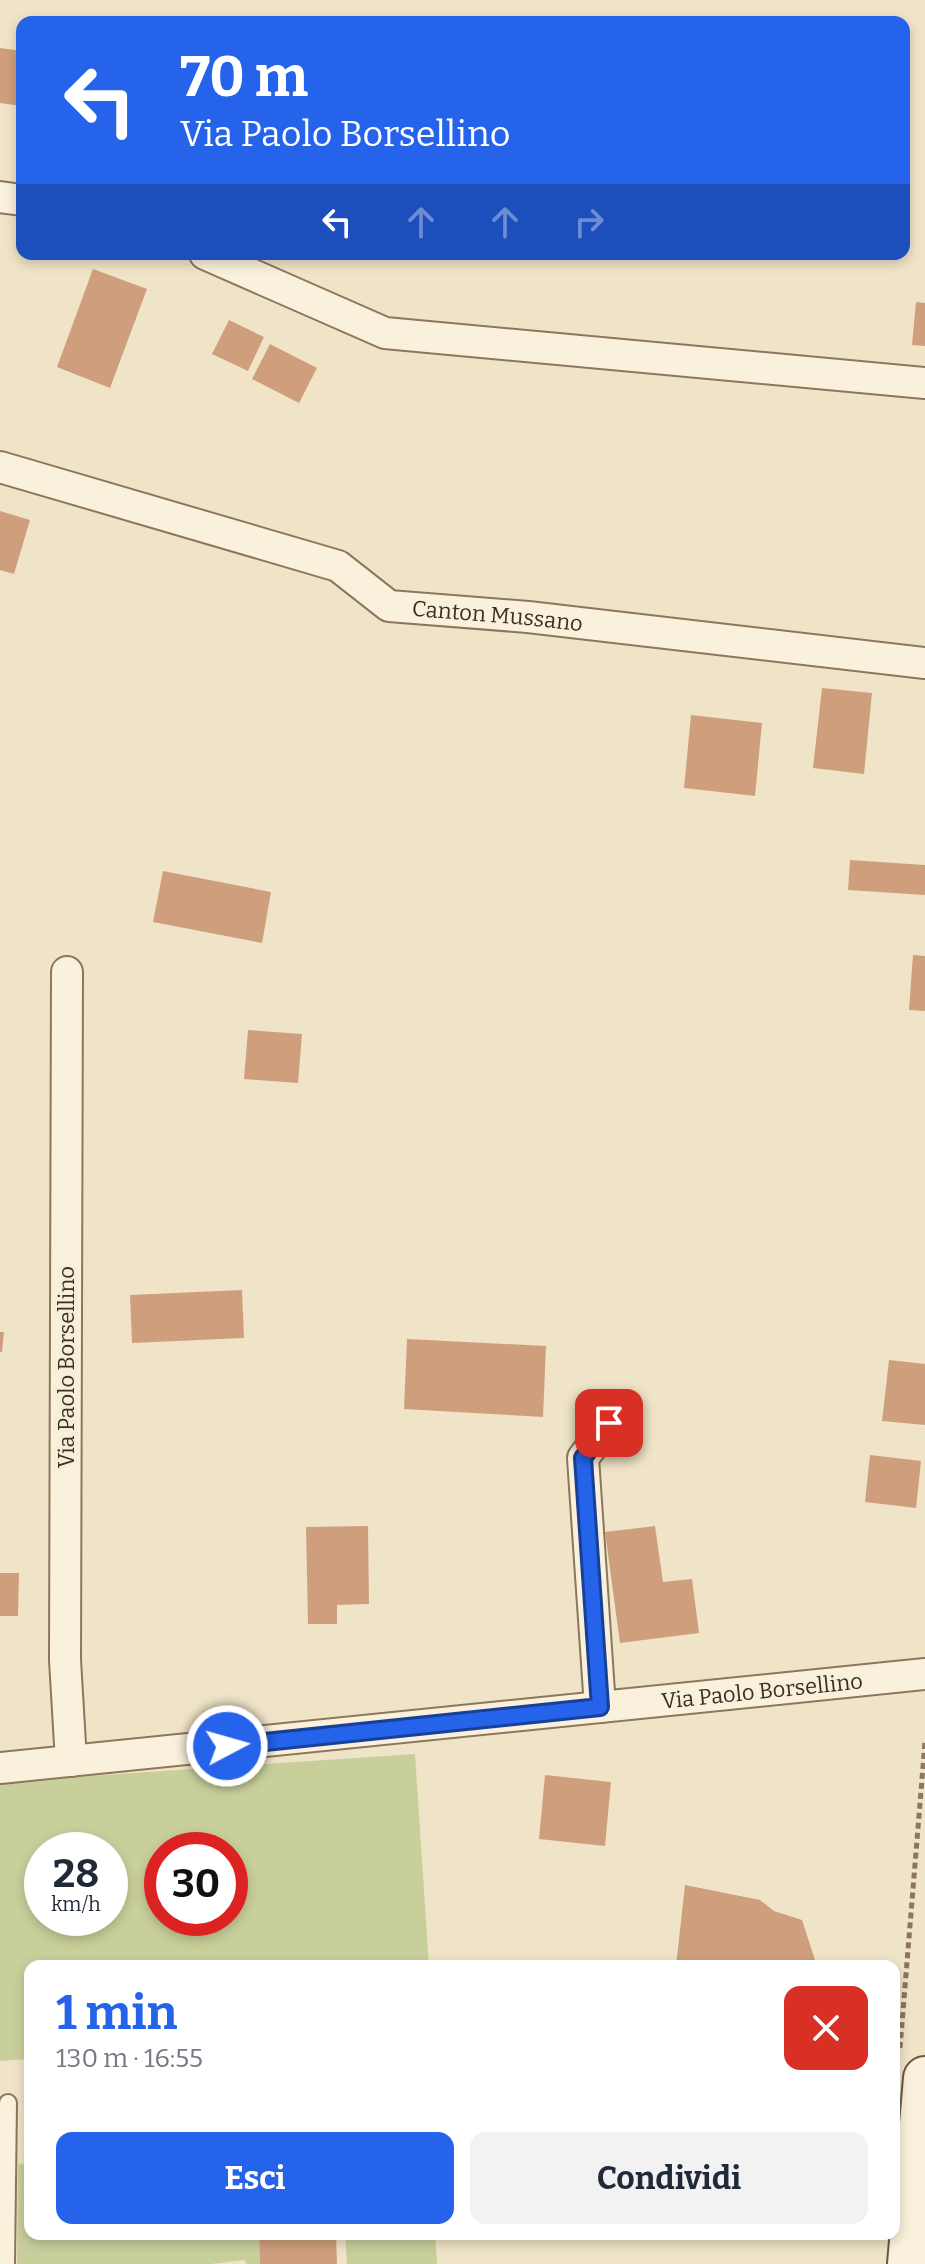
<!DOCTYPE html>
<html lang="it">
<head>
<meta charset="utf-8">
<style>
  :root { --surface:#fff; --page:#f2f2f3; --text:#1f2937; --muted:#747a83; --accent:#2563eb }
  body { margin:0; font-family:Bitter,serif; background:var(--page); color:var(--text); height:100vh; display:flex; flex-direction:column; font-size:30px; white-space:nowrap }
  * { box-sizing:border-box; margin:0 }
  p { font-size:26px; color:var(--muted) }
  .icon { flex:none; width:44px; height:44px; fill:none; stroke:currentColor; stroke-width:2; stroke-linecap:round; stroke-linejoin:round }
  .map { position:relative; flex:1; overflow:hidden }
  .drawer { position:absolute; left:24px; top:1960px; width:876px; height:280px; display:flex; flex-direction:column; background:var(--surface); border-radius:16px; box-shadow:0 4px 12px #0003 }
  .drawer>* { flex:none }
  .hud { position:absolute; left:16px; top:16px; width:894px; height:244px; border-radius:16px; box-shadow:0 4px 12px #0003; background:#2563eb; color:#fff; overflow:hidden }
  .speed { position:absolute; left:24px; top:1832px; display:flex; gap:16px; font-size:40px; font-weight:700; text-align:center }
  .speed>* { display:grid; place-content:center; width:104px; height:104px; border-radius:50%; background:var(--surface); box-shadow:0 4px 12px #0003; line-height:1 }
  .speed small { font-size:20px; font-weight:400 }
  .speed .limit { border:12px solid #d22; background:#fff; color:#111 }
  .pin { position:absolute; display:grid; place-items:center; width:68px; height:68px; color:#fff; margin:-34px; border-radius:16px; box-shadow:0 4px 12px #0006 }
  .me { position:absolute; width:88px; margin:-44px; rotate:84deg; stroke-linejoin:round; filter:drop-shadow(0 0 6px #0008) }
  .turn { display:flex; align-items:center; gap:28px; height:168px; padding:0 32px; font-size:36px }
  .turn .icon { width:104px; height:104px; stroke-width:2.5 }
  .turn b { display:block; font-size:56px; line-height:68px }
  .lanes { display:flex; align-items:center; height:76px; padding:0 32px; background:#0003; justify-content:center; gap:40px; direction:ltr }
  .lanes .off { opacity:.35 }
  .round { display:grid; place-items:center; flex:none; width:84px; height:84px; border-radius:16px; background:var(--page) }
  .headline { display:flex; align-items:center; justify-content:space-between; height:136px; padding:0 32px }
  h1 { font-size:48px; font-weight:700; line-height:60px; color:var(--accent) }
  .action { display:flex; gap:16px; margin-top:auto; padding:16px 32px }
  .action a { flex:1; height:92px; border-radius:16px; background:var(--accent); color:#fff; font-size:32px; font-weight:700; line-height:92px; text-align:center }
  .action a+a { background:var(--page); color:var(--text) }
  .map>svg:first-child { display:block }
</style>
</head>
<body>
<div class="map">
<svg width="925" height="2264" viewBox="0 0 925 2264">
  <rect width="100%" height="100%" fill="#f0e4c8"/>
  <!-- green -->
  <path fill="#c9cf9b" fill-rule="evenodd" d="M415 1754 429 1966H30V2059L0 2061V1782ZM42 1850H110V1918H42ZM162 1850H230V1918H162Z
    M30 2163V2234H259L260 2264H246L245 2260 211 2264H17L18 2164Z
    M345 2234H435L437 2264H347Z"/>
  <!-- building -->
  <path fill="#cf9f7d" d="M0 48 22 51V106L0 103Z
    M93 269 147 289 110 388 57 367Z
    M916 302 925 303V346L912 345Z
    M229 320 264 337 248 371 212 354Z
    M270 344 317 368 299 403 252 379Z
    M0 511 30 520 14 574 0 570Z
    M822 688 872 693 864 774 813 768Z
    M691 715 762 723 755 796 684 788Z
    M850 860 925 865V895L848 890Z
    M163 871 271 892 262 943 153 922Z
    M913 955 925 956V1011L909 1010Z
    M248 1030 302 1034 298 1083 244 1079Z
    M242 1290 244 1338 132 1343 130 1295Z
    M0 1332H4L2 1352H0Z
    M407 1339 546 1346 543 1417 404 1409Z
    M889 1360 925 1364V1425L882 1421Z
    M870 1455 921 1461 916 1508 865 1502Z
    M368 1526 369 1604 337 1605V1624H308L306 1527Z
    M655 1526 663 1582 692 1579 699 1633 620 1643 605 1532Z
    M0 1573H19L18 1616H0Z
    M545 1775 611 1782 605 1846 539 1839Z
    M685 1885 760 1900 774 1911 802 1920 817 1966H676Z
    M259 2234H336L337 2264H260Z
    M512 2234H573V2239L512 2236Z"/>
  <g fill="none" stroke-linecap="round" stroke-linejoin="round">
    <defs>
      <path id="lane" d="M6 2264 8 2103"/>
      <g id="street">
        <path d="M0 197 22 200"/>
        <path d="M205 254 385 333 925 383"/>
        <path id="s1" d="M0 467 338 566 389 606 528 617 925 663"/>
        <path d="M67 972 65 1660 71 1761"/>
        <path d="M600 1707 583 1458 609 1423"/>
        <path id="s2" d="M0 1768 925 1674"/>
      </g>
      <path id="secondary" d="M909 2264 925 2078"/>
    </defs>
    <!-- lane casing -->
    <use href="#lane" stroke="#8d765c" stroke-width="20"/>
    <!-- street casing -->
    <use href="#street" stroke="#8d765c" stroke-width="34"/>
    <!-- secondary casing -->
    <use href="#secondary" stroke="#6f573f" stroke-width="46"/>
    <!-- path -->
    <path stroke="#8d765c" stroke-width="5" stroke-dasharray="6 4" stroke-linecap="butt" d="M900 2048 925 1742"/>
    <!-- lane -->
    <use href="#lane" stroke="#faf1dc" stroke-width="16"/>
    <!-- street -->
    <use href="#street" stroke="#faf1dc" stroke-width="30"/>
    <!-- secondary -->
    <use href="#secondary" stroke="#faf1dc" stroke-width="42"/>
  </g>
  <g fill="none" stroke-linecap="round" stroke-linejoin="round">
    <defs>
      <path id="route" d="M227 1746 600 1707 583 1458 609 1423"/>
    </defs>
    <!-- route casing -->
    <use href="#route" stroke="#184099" stroke-width="20"/>
    <!-- route -->
    <use href="#route" stroke="#2563eb" stroke-width="14"/>
  </g>
  <g text-anchor="middle" dominant-baseline="central" stroke-width="8" stroke-linejoin="round" paint-order="stroke">
    <!-- street labels -->
    <g font-size="22" fill="#3d2e20" stroke="#f7eed8">
      <text stroke="none"><textPath href="#s1" startOffset="526">Canton Mussano</textPath></text>
      <text transform="translate(66 1367) rotate(-90)">Via Paolo Borsellino</text>
      <text stroke="none"><textPath href="#s2" startOffset="766">Via Paolo Borsellino</textPath></text>
    </g>
  </g>
</svg>
<div class="speed"><div>28<small>km/h</small></div><div class="limit">30</div></div>
<div class="pin" style="left:609px;top:1423px;background:#d93025"><svg class="icon" aria-label="arrive" viewBox="0 0 24 24"><path d="M6 21V4h12l-3 4 3 4H6"/></svg></div>
<svg class="me" style="left:227px;top:1746px" viewBox="-20 -20 40 40"><circle r="17" fill="#2563eb" stroke="#fff" stroke-width="3"/><path d="M0-11L8 9 0 5-8 9z" fill="#fff"/></svg>
<div class="hud">
<div class="turn"><svg class="icon" aria-label="left" viewBox="0 0 24 24"><path d="M17 20v-9H6M10 6l-5 5 5 5"/></svg><div><b>70 m</b>Via Paolo Borsellino</div></div>
<div class="lanes"><svg class="icon" aria-label="left" viewBox="0 0 24 24"><path d="M17 20v-9H6M10 6l-5 5 5 5"/></svg><svg class="icon off" aria-label="ahead" viewBox="0 0 24 24"><path d="M12 20V5M6 11l6-6 6 6"/></svg><svg class="icon off" aria-label="ahead" viewBox="0 0 24 24"><path d="M12 20V5M6 11l6-6 6 6"/></svg><svg class="icon off" aria-label="right" viewBox="0 0 24 24"><path d="M7 20v-9h11M14 6l5 5-5 5"/></svg></div>
</div>
<section class="drawer">
<div class="headline"><div><h1>1 min</h1><p>130 m · 16:55</p></div><a class="round" style="background:#d93025;color:#fff"><svg class="icon" aria-label="close" viewBox="0 0 24 24"><path d="M6 6l12 12M18 6L6 18"/></svg></a></div>
<div class="action"><a>Esci</a><a>Condividi</a></div>
</section>
</div>
</body>
</html>
